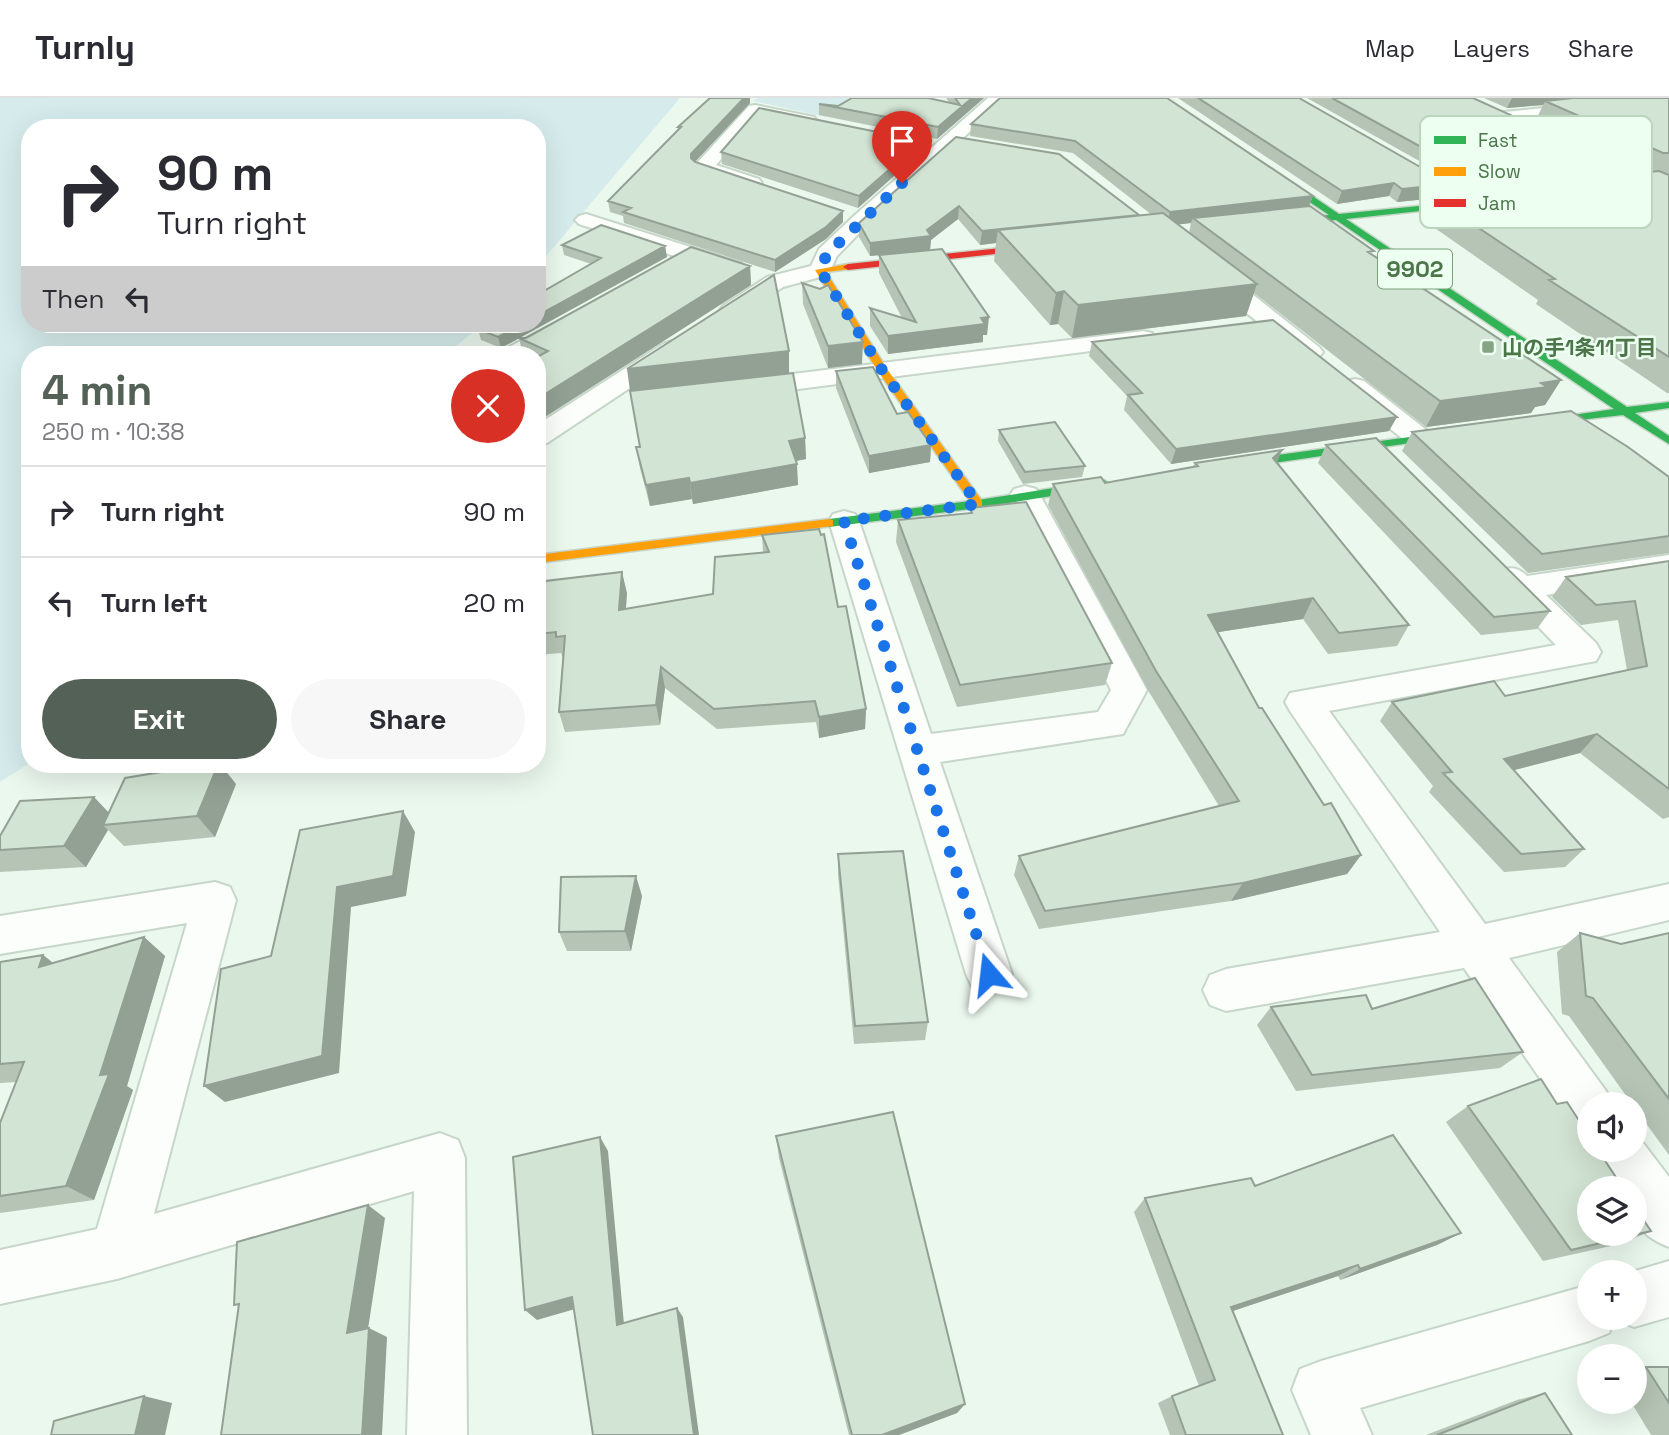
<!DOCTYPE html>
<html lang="en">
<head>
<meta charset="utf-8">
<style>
  :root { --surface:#fff; --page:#f7f7f7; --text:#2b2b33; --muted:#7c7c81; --line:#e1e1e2; --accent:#536157 }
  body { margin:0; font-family:"Space Grotesk","Noto Sans JP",sans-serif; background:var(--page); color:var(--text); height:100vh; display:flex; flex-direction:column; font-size:26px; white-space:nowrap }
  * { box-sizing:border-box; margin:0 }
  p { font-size:23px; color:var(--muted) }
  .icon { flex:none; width:38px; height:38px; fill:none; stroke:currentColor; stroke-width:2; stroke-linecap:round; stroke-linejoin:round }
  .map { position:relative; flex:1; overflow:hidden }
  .panel { position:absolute; left:21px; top:248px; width:525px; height:427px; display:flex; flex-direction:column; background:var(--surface); border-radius:28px; box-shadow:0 7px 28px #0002 }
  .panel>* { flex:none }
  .top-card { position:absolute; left:21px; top:21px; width:525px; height:214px; border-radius:28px; box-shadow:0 7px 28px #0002; background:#fff; color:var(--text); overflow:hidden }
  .buttons { position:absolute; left:1577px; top:994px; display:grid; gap:14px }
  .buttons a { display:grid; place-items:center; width:70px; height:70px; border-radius:50%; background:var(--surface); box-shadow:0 7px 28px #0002; font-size:35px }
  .pin { position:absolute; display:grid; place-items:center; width:60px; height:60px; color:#fff; margin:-72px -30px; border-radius:50% 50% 50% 0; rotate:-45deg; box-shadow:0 0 7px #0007 }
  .pin .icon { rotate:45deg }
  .me { position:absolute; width:77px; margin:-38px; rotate:343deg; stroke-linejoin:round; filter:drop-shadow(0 0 5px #0008) }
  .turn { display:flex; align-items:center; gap:24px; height:147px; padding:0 21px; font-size:32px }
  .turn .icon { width:91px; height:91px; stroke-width:2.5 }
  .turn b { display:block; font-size:49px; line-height:60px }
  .then { display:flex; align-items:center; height:66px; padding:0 21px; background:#0003; gap:14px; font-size:26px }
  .round { display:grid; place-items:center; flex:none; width:74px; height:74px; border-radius:37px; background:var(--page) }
  .head { display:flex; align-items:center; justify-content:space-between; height:119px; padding:0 21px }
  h1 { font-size:42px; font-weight:600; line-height:52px; color:var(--accent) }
  .action { display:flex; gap:14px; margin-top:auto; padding:14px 21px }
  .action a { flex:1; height:80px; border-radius:42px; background:var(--accent); color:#fff; font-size:28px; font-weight:600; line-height:80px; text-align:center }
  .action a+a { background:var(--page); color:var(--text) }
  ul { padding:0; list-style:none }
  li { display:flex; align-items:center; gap:21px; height:91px; padding:0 21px; border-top:2px solid var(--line) }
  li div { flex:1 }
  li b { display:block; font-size:26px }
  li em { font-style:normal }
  header { display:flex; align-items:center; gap:42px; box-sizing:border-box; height:98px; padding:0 35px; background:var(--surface); border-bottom:2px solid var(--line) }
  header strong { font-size:33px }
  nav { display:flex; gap:38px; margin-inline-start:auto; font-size:24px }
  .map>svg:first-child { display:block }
</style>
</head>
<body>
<header>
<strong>Turnly</strong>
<nav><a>Map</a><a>Layers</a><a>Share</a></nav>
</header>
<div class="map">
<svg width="1669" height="1337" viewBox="0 0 1669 1337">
  <rect width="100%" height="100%" fill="#ebf8ee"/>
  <!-- green -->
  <path fill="#d6ecec" d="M0 0H680L537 169V30H30V226H483L445 257H30V665L0 684Z
    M758 0H857L826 19 753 3Z"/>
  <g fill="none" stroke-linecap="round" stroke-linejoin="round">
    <defs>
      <path id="street" d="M988 0H1007L869 125 837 158 828 177 783 189 739 218 731 220 723 218 719 213 723 208 767 179 811 168 819 151 855 117Z
        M1638 0H1669V7L1504 24 1495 19 1504 14Z
        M755 7 814 19 817 23 808 28 759 18 716 67 759 81 762 85 759 89H745L697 73 694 69 697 65 749 8Z
        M586 116 741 165 744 170 741 175H725L579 126 575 122 579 118Z
        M1210 167 1218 169 1319 249 1323 254 1319 259 1310 262 1301 259 1202 179 1199 174 1202 169Z
        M568 219 577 221 580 226 577 231 530 257H499L503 252Z
        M1143 233 1152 235 1155 240 1152 245 744 298 735 296 731 290 735 284 744 282Z
        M672 243 681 246 685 251 681 256 547 345 537 347V327L663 246Z
        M1355 281 1364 283 1429 334 1433 340 1429 346 1419 348 1409 346 1346 295 1342 289 1346 283Z
        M1025 388 1036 391 1040 397 1147 592 1123 636 940 664 1012 876 1005 891 989 897 973 891 966 876 829 423 833 416 844 413 855 416 859 423 931 636 1098 614 1111 592 1010 397 1014 391Z
        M1669 457V477L1546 497 1596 545 1601 554 1596 563 1329 613 1485 826 1669 786V822L1509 860 1606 993 1612 1006H1589V1035L1572 1027 1464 870 1226 913 1210 907 1203 892 1210 877 1226 871 1440 834 1290 613 1285 604 1290 595 1556 547 1499 488 1494 480 1499 472C1510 469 1518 469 1527 478Z
        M215 784 230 789 236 802 154 1116 440 1035 458 1042 465 1060 467 1337H407L414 1093 117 1181 0 1206V1152L97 1131 187 825 0 856V818Z
        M1634 1033 1669 1079V1149C1636 1136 1634 1123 1634 1090H1614L1600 1070 1593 1052H1634Z
        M1669 1163V1219L1634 1229 1615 1221 1609 1235 1589 1243 1360 1310 1372 1337H1311L1292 1292 1300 1271 1321 1263 1589 1187V1220H1634V1174H1632Z"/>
      <path id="fast" d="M1265 70H1271L1339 116 1479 102 1480 104 1476 107 1346 121 1627 309 1669 304V310L1635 315 1669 338V346L1623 317 1527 328 1525 326 1531 323 1614 311 1336 122 1296 125 1295 123 1299 120 1329 117 1265 74Z
        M1461 332 1467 335 1465 337 1226 372 1220 368 1226 364Z
        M1104 382 1110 386 1108 389 978 410 829 429 823 425 829 421 978 402Z"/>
      <path id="slow" d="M848 166 851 167V171L826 174 887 271 982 403V409H974L877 272 815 172Z
        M829 421 833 422V428L537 465V457Z"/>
      <path id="jam" d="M1048 145 1052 148 1051 150 848 172 843 169 848 166Z"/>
    </defs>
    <!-- street casing -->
    <use href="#street" stroke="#c6d6c8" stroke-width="4"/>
    <!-- fast casing -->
    <use href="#fast" stroke="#c8d6c9" stroke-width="3"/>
    <!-- slow casing -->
    <use href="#slow" stroke="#c8d6c9" stroke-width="3"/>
    <!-- jam casing -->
    <use href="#jam" stroke="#c8d6c9" stroke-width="3"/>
    <!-- street -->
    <use href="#street" fill="#fcfefc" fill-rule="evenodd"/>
    <!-- fast -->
    <use href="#fast" fill="#30b455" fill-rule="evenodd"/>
    <!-- slow -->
    <use href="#slow" fill="#ff9f0a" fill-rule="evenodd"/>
    <!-- jam -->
    <use href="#jam" fill="#e5322d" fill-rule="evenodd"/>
  </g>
  <!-- wall -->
  <path fill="#b5c4b5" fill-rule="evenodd" d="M710 0H750V5L695 64 843 113V124L826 141 775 174 624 125 623 118 610 114 608 103 678 32V29Z
    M946 0H984L937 41 819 17V6L838 8 949 4Z
    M1000 0 1313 98 1309 108 1372 157 1561 282 1545 307 1535 309 1531 315 1426 329 1254 195 1246 218 1072 240 1058 226 1050 227 994 163 996 145 980 147 958 121 931 142 930 152 870 158 859 139V125L956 39 1139 118 1152 117 1073 55 970 38 971 26ZM1191 125 1189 135 1177 126Z
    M1178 0H1299L1447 94 1471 92 1307 0H1473L1618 77 1644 74 1535 24 1543 7 1507 10 1484 0H1669V76H1667L1669 77V295H1667L1536 206 1538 202 1419 119 1427 101 1397 104 1389 98 1337 106Z
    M721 54H921L858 110 722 66Z
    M562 147 665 148 667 159 501 250 481 242 478 231 591 166 564 157Z
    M879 157 987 237H983V244L888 256 870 228V210L902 220 879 175Z
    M750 168 751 187 537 324V257H523L519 240H526Z
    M802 185 862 266 828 270 803 206Z
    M1092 244 1389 333 1171 366 1124 312 1127 298 1089 258Z
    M836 273 897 316 931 347 930 364 869 375 836 290Z
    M999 332 1085 368 1082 379 1023 386 998 343Z
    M1412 334 1669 379V455L1528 475 1402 353Z
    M805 340 806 361 796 363 798 387 693 406 692 401 650 408 640 370 636 349Z
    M1326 347 1550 513 1537 531 1481 537 1318 365Z
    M1195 365H1277L1409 527 1397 548 1328 556 1303 521 1218 534 1259 610 1324 707 1361 757 1347 776 1231 803 1039 831 1014 777 1019 758 1219 708 1149 594 1048 407 1053 386 1105 385 1193 369Z
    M970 410 1112 565 1105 587 957 609 896 444 898 422 970 415Z
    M762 437 838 509 866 611 865 631 819 640 816 624 717 631 665 590 660 627 565 634 559 614 563 560 561 555 537 557V484L627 495 626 511 713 496 763 454Z
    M1669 463V719L1663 721 1580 655 1514 672 1584 751 1565 769 1504 774 1429 694 1433 688 1380 623 1392 604 1505 598 1627 572 1618 522 1581 527 1552 499 1566 479Z
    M236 686 215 739 124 748 108 732 86 769 0 774V738Z
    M838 756 928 924 925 942 854 946 838 776Z
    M642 798 631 853H567L559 834Z
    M1580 835 1621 846 1669 835V1057L1634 1009V1006H1632L1569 918 1562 916 1557 854Z
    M144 839 165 858 127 988 133 992 94 1102 0 1115V1025L16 984 0 985V864L43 857 53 865Z
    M1271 909 1372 911 1523 954 1500 970 1296 993 1257 927Z
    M1557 1006 1651 1133 1620 1146 1543 1163 1446 1024 1468 1008Z
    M776 1038 965 1306 957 1315 899 1337H849L779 1060Z
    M1255 1088 1461 1135 1437 1147 1340 1182 1338 1178 1232 1213 1283 1337H1170L1158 1305 1172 1298 1199 1288 1134 1114 1145 1100Z
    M1646 1269H1669V1337H1651L1631 1304H1634V1272Z
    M1545 1295 1572 1337H1426L1517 1302Z"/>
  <!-- shaded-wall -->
  <path fill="#93a094" d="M744 0H750V5L692 67 691 56Z
    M972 0H984L937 41 938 29Z
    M1512 0H1614L1545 3 1543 7 1507 10Z
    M922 43 921 54 858 110 859 98Z
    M1623 68 1616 81 1477 95 1483 83Z
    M1394 85 1389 98 1337 106 1342 93Z
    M1450 86 1445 99 1428 96 1427 101 1397 104 1402 91Z
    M1313 98 1308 111 1193 120 1191 125 1166 128 1170 114Z
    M959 108 958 121 931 142 930 152 870 158V145L927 132Z
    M843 113V124L826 141 775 174V162Z
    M1139 117 998 132 996 145 980 147 982 133Z
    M665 148 667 159 501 250 498 239 523 226H537V218Z
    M750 168 751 187 537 324V301Z
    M1257 186 1246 218 1072 240 1078 207Z
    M1064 193 1058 226 1050 227 1056 195Z
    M989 219 987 237H983V244L888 256V238Z
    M863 244 862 266 828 270V248Z
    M789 253V275L630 293 627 271Z
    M1561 282 1545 307 1535 309 1531 315 1426 329 1440 303Z
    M1397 319 1389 333 1171 366 1176 351Z
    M805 340 806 361 790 364 789 343Z
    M931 347 930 364 869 375V358Z
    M1282 352 1274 372 1273 360Z
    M797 366 798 387 693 406 690 385Z
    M689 380 692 401 650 408 646 387Z
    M622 474 627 495 624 533 619 512Z
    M1313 500 1303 521 1200 537 1208 517Z
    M661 569 665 590 660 627 656 607Z
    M866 611 865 631 819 640V619Z
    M1597 636 1580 655 1488 679 1504 661Z
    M218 667H221L236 686 215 739 197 718Z
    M94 699 114 720 103 727 108 732 86 769 64 748Z
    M403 713 415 734 406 798 351 809 339 975 225 1004 204 988 337 789Z
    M1361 757 1347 776 1231 803 1243 785Z
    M636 778 642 798 631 853 625 833Z
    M144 839 165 858 127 988 133 992 94 1102 66 1088Z
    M43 857 67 876 39 869Z
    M600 1039 608 1053 625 1237 617 1227Z
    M368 1107 385 1120 366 1244 347 1235Z
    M1461 1135 1437 1147 1340 1182 1360 1171Z
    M1358 1167 1338 1178 1215 1219 1231 1209Z
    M572 1199 582 1209 537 1222 525 1212Z
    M677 1210 683 1219 699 1337H694Z
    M369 1230 387 1239 382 1337H362Z
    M144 1298 172 1305 165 1337H135Z
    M965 1306 957 1315 899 1337H882Z"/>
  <!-- building -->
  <path fill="#d2e4d3" stroke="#93a094" stroke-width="2" d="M710 0H744L691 56V60L695 64 843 113 826 129 775 162 623 114 631 110 608 103 681 29H678Z
    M852 0H928L960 7 955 0H972L938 29 819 6 838 8Z
    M1000 0H1167L1313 98 1170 114 1075 43 971 26Z
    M1198 0H1299L1450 86 1402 91 1394 85 1342 93Z
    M1332 0H1473L1623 68 1483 83Z
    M1573 0H1669V55H1663L1545 3Z
    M759 10 922 43 859 98 721 54Z
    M956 39 1059 56 1139 117 982 133 959 108 927 132 931 138 870 145 859 125Z
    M1659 73 1669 77V259L1549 182 1555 181 1428 96Z
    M1310 108 1374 153 1368 154 1561 282 1541 285 1547 289 1440 303 1193 120Z
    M1163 115 1257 186 1078 207 1064 193 1056 195 998 132Z
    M601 127 665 148 537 218V197L601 160 562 147Z
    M691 149 750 168 537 301V259L548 253 519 240H526Z
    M942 151 989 219 981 220 985 226 888 238 870 210 916 224 879 157Z
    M774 177 789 253 627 271Z
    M802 185 820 191 828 187 863 244 828 248Z
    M1273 222 1397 319 1176 351 1128 297 1142 295 1092 244Z
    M486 226H523L498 239 478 231Z
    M873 269 897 316 908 314 931 347 869 358 836 273Z
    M793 275 805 340 789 343 797 366 690 385 689 380 646 387 636 349H640L630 293Z
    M1571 313 1628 349 1669 379V438L1542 456 1412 334Z
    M1055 324 1085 368 1025 374 999 332Z
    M1376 340 1550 513 1494 519 1326 347Z
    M1282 352 1273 360 1409 527 1339 535 1313 500 1208 517 1259 610H1262L1324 707 1331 705 1361 757 1243 785 1045 813 1019 758 1239 703 1156 573 1053 386 1101 379 1105 385 1198 368 1195 365Z
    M1026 404 1112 565 960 587 898 422 972 415 970 410Z
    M819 431 821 437 824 436 838 509 846 508 866 611 819 619 815 603 714 611 661 569 656 607 559 614 565 538 556 539V534L537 536V484L622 474 619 512 713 496 715 459 769 454 762 437Z
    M1669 463V691L1597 636 1504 661 1584 751 1521 756 1443 675 1452 674 1392 604 1494 583 1505 598 1647 568 1635 503 1596 507 1566 479Z
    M204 667H218L197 718 103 727 125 680Z
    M94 699 64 748 0 752V738L20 703Z
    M403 713 393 778 337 789 322 958 204 988 221 871 271 858 300 732Z
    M903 753 928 924 855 928 838 756Z
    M636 778 625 833 559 834 561 779Z
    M1580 835 1621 846 1669 835V1001L1593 900 1586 898Z
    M144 839 100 977 109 976 66 1088 0 1098V1025L24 964 0 966V864L43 857 39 869Z
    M1475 880 1523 954 1312 977 1271 909 1366 897 1372 911Z
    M1541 981 1557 1006 1567 1004 1589 1038V1052H1598L1623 1090H1589V1136H1634V1108L1651 1133 1571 1152 1468 1008Z
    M893 1014 965 1306 882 1337H852L776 1038Z
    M1393 1037 1461 1135 1360 1171 1358 1167 1231 1209 1283 1337H1186L1172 1298 1215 1282 1145 1100 1251 1080 1255 1088Z
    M600 1039 617 1227 677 1210 694 1337H593L572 1199 525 1212 513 1059Z
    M368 1107 347 1235 369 1230 362 1337H221L239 1206 234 1207 237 1144Z
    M1646 1269H1669V1305Z
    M1545 1295 1572 1337H1437Z
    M144 1298 135 1337H51L54 1323Z"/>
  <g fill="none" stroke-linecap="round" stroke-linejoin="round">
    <!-- route -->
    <path stroke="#1a73e8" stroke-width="12" stroke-dasharray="0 21.6" d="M902 85 827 156 820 172 882 272 978 406 844 423 989 876"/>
  </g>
  <!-- markers -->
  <rect fill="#84a483" stroke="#ecfff0" stroke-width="2.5" x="1481" y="242" width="14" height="14" rx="3.5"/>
  <g text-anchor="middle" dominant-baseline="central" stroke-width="5" stroke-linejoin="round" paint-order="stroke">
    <!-- far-poi labels -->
    <g font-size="21" font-weight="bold" fill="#4c764a" stroke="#ecfff0" text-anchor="start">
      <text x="1502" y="249">山の手1条11丁目</text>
    </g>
    <!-- shield labels -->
    <rect fill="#ecfff0" stroke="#7c9f7c" stroke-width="2" x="1378" y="151.5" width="74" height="39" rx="5"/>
    <g font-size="23" font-weight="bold" fill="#4c764a">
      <text x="1415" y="171">9902</text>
    </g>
  </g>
  <!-- legend -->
  <rect x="1420" y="18" width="232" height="112" rx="10" fill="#ecfff0" stroke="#bcd6be" stroke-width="2"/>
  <rect x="1434" y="38" width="32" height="8" fill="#30b455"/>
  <rect x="1434" y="69" width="32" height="9" fill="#ff9f0a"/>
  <rect x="1434" y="101" width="32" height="8" fill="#e5322d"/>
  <g font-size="19" fill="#4c764a">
    <text x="1478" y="49">Fast</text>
    <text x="1478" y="80">Slow</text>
    <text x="1478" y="112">Jam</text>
  </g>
</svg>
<div class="buttons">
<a><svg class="icon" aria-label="sound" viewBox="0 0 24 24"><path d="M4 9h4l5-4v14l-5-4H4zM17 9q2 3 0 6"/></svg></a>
<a><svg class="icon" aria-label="layers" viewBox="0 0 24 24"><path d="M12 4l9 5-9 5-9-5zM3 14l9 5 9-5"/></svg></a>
<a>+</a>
<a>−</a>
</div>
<div class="pin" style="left:902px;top:85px;background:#d93025"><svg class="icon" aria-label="arrive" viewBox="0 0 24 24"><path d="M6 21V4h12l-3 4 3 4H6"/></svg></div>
<svg class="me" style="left:989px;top:876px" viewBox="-20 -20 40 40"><path d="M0-17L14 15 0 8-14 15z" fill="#1a73e8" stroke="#fff" stroke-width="4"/></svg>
<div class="top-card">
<div class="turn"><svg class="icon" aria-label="right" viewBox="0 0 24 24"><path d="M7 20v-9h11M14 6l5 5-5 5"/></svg><div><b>90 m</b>Turn right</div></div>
<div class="then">Then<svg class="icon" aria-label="left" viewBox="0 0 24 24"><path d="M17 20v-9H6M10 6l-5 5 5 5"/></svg></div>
</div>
<section class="panel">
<div class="head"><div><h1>4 min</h1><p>250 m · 10:38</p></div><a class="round" style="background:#d93025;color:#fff"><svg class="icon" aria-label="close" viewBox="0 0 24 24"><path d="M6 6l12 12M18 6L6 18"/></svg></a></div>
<ul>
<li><svg class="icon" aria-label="right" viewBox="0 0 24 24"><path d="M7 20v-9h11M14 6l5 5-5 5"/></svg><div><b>Turn right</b></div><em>90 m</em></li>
<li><svg class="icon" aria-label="left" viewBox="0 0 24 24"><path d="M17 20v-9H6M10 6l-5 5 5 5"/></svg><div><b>Turn left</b></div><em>20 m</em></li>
</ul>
<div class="action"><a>Exit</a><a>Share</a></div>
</section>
</div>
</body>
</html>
